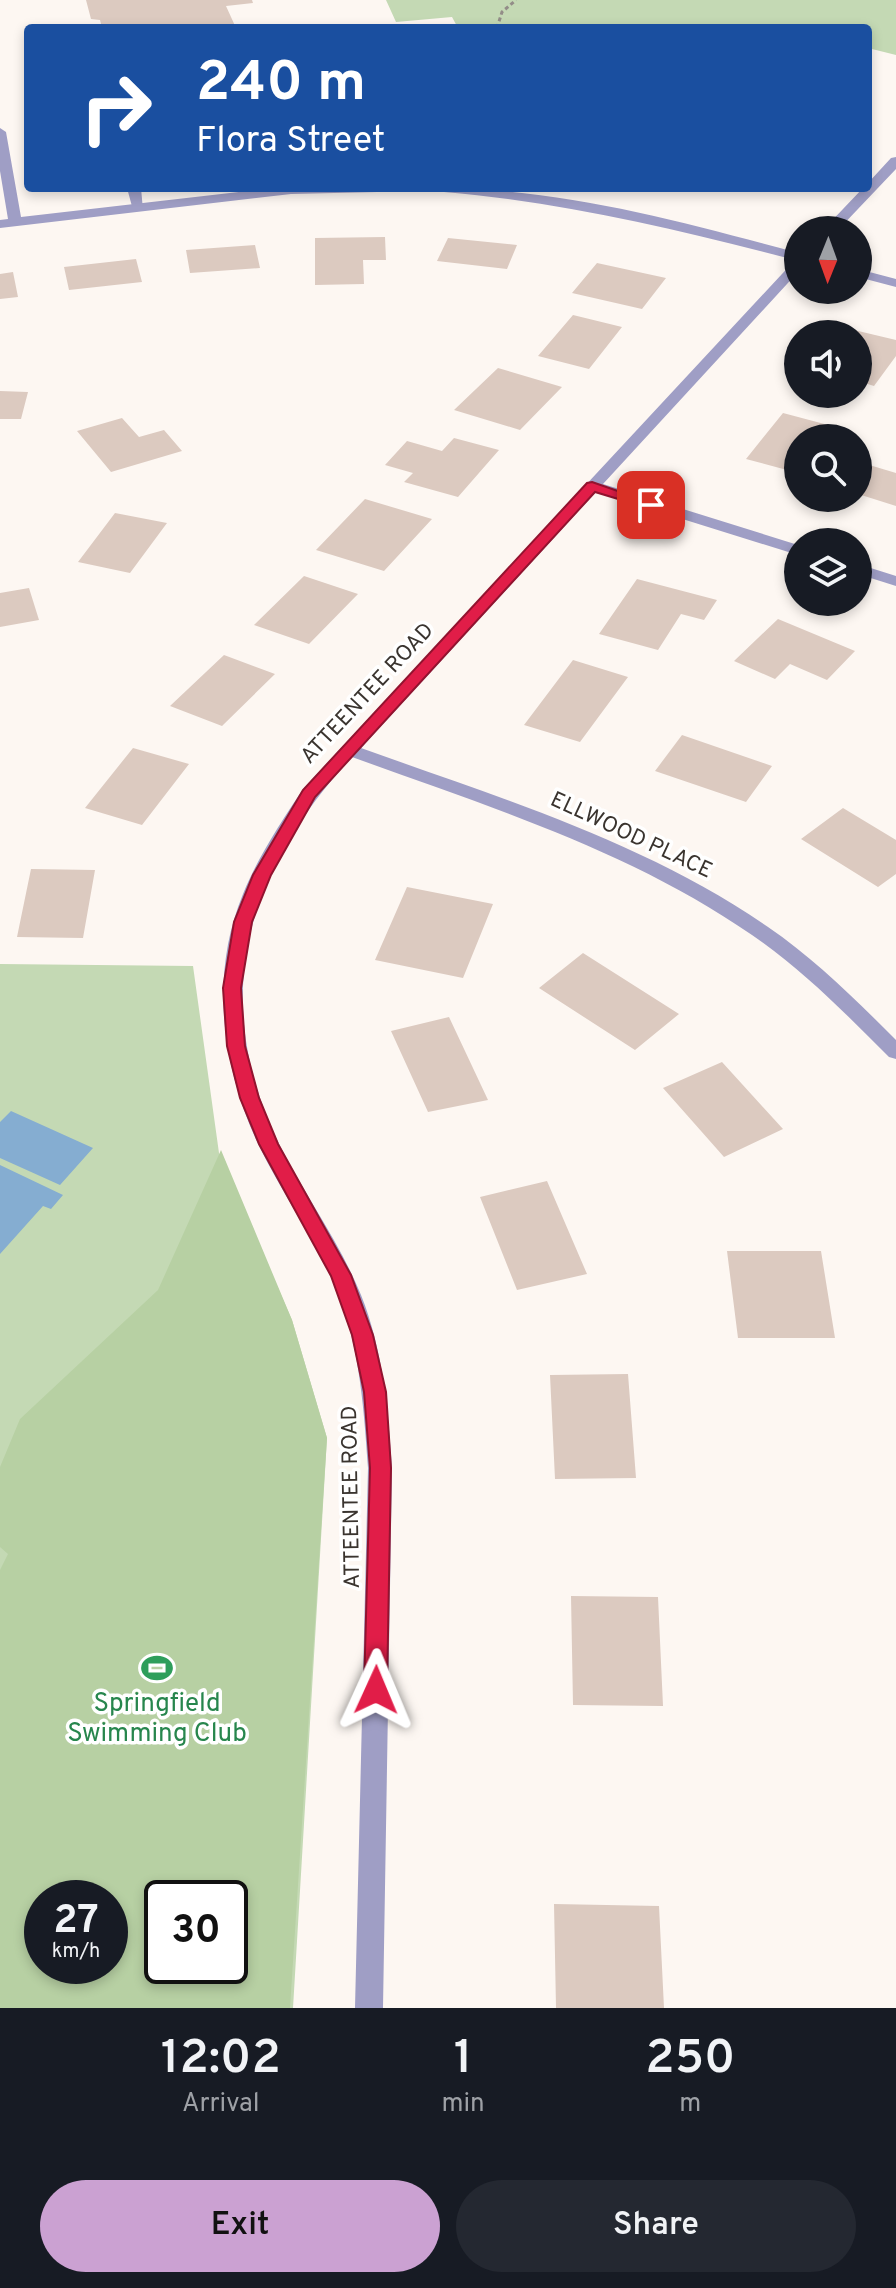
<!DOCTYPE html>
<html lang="en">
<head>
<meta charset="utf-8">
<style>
  :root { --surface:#171b24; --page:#242831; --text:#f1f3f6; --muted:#9ea1a6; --accent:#cba1d2 }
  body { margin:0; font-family:Overpass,sans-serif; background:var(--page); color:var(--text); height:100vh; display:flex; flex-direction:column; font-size:30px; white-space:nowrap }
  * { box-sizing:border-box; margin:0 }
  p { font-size:26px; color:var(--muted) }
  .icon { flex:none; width:44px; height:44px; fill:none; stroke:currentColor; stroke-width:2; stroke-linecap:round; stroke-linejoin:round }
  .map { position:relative; height:2008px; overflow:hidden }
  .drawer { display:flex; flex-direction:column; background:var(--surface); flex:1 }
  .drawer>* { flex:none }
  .hud { position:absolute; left:24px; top:24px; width:848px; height:168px; border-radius:8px; box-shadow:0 4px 12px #0003; background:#1a4fa0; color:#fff; overflow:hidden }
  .needle { width:52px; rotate:181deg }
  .controls { position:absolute; left:784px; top:216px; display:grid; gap:16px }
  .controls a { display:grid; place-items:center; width:88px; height:88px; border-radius:50%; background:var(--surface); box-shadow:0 4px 12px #0003; font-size:40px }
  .speed { position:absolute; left:24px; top:1880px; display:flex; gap:16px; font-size:40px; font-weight:700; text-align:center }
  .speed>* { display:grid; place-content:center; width:104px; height:104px; border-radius:50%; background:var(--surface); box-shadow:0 4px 12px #0003; line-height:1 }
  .speed small { font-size:20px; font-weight:400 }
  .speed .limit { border:4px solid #111; border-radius:12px; background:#fff; color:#111 }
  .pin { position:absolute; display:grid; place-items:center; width:68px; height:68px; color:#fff; margin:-34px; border-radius:16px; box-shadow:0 4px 12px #0006 }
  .me { position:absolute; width:88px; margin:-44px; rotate:1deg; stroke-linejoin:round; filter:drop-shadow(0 0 6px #0008) }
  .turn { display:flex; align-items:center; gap:28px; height:168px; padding:0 40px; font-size:36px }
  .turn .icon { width:104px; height:104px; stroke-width:2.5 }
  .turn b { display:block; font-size:56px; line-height:68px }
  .eta { display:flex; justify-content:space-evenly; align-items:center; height:136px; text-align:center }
  .eta b { font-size:48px; font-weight:600; line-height:56px }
  .action { display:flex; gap:16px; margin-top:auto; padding:16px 40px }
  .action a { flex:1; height:92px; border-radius:48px; background:var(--accent); color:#111; font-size:32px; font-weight:600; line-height:92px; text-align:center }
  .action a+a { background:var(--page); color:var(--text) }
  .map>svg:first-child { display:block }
</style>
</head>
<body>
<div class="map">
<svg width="896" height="2008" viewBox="0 0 896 2008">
  <rect width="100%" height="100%" fill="#fdf7f2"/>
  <!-- green -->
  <path fill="#c4d9b4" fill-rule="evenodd" d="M386 0H896V55L868 48V28H458L452 17 396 22Z
    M0 964 193 966 219 1153 292 1320 327 1438 293 2008H0ZM42 1898H110V1966H42ZM162 1898H230V1966H162Z"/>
  <!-- forest -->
  <path fill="#b7d0a3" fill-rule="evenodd" d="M221 1150 292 1320 327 1438 290 2008H0V1570L8 1554 0 1547V1467L20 1419 158 1290ZM42 1898H110V1966H42ZM162 1898H230V1966H162Z"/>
  <!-- water -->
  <path fill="#85add1" d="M11 1111 93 1148 60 1185 0 1158V1122Z
    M0 1165 63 1195 51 1209 43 1206 0 1254Z"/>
  <!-- building -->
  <path fill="#dccac0" d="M86 0H252L253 3 226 6 236 28H102L100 20 91 19Z
    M385 237 386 260H363L364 284 315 285V238Z
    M448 238 517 245 507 269 437 261Z
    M255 245 260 268 190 273 186 250Z
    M136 259 142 282 69 290 64 267Z
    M597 263 666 278 642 309 572 293Z
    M13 272 18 297 0 299V274Z
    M573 315 622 327 589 369 538 356Z
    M854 330 896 340V356L874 386 858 381V334H851Z
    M498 368 562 387 520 430 454 410Z
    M0 391 28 392 21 419H0Z
    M783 413 832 426 823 438H798V473L746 459Z
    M122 418 139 437 164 430 182 451 111 472 77 431Z
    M454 438 499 450 458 497 404 482 413 473 385 465 407 441 442 451Z
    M866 464 896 473V506L858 494V474Z
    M365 499 432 519 384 571 316 550Z
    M115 513 167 523 130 573 78 562Z
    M304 576 358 594 309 644 254 625Z
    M637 579 717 600 704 620 681 614 658 650 599 634Z
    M29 588 39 620 0 627V593Z
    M778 619 855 651 827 680 790 664 775 679 734 661Z
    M224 655 275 674 222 726 170 706Z
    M573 660 628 677 580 742 524 725Z
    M682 735 772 766 746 802 655 771Z
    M133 748 189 764 142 825 85 808Z
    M843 808 896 840V874L878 887 801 839Z
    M31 869 95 870 83 938 17 937Z
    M407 887 493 904 463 978 375 960Z
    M583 953 679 1014 635 1050 539 988Z
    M449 1017 488 1100 428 1112 391 1031Z
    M722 1062 783 1129 724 1157 663 1088Z
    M547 1181 587 1274 517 1290 480 1197Z
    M727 1251H821L835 1338H738Z
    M628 1374 636 1478 555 1479 550 1375Z
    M571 1596 658 1597 663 1706 573 1705Z
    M554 1904 659 1906 664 2008H556Z"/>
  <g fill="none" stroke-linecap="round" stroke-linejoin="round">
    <!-- path -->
    <path stroke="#938d88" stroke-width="3" stroke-dasharray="4 3" stroke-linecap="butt" d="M497 28 502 12 516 0"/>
    <!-- service -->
    <path fill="#9f9ec5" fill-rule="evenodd" d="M127 188H141L143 210H133Z"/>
    <!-- minor -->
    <path fill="#9f9ec5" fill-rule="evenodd" d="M0 128 6 132 21 217 274 188H384L377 192 291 194 0 228V220L8 219 0 171Z
      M896 157V169L838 230H823L863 188H868V183L891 158Z
      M437 188C560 188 680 221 798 253V272L603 484 798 545V555L596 492 361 748C500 798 645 842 768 927 815 959 856 1000 896 1040V1059L889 1057C846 1014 803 970 752 935 631 851 490 807 352 757 245 873 208 999 280 1146 306 1197 340 1243 361 1295 383 1350 388 1410 392 1468L383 2008H355L368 1468C364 1410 360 1350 339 1296 318 1243 284 1197 259 1146 222 1068 209 976 243 894 258 857 281 822 303 789L795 260C679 230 564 202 444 192Z
      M858 269 896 279V287L858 277Z
      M858 564 896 576V586L858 574Z"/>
  </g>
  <!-- route -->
  <path fill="#e11d48" stroke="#92132f" stroke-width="2" d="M592 482 658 505 651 509 595 492 315 797 271 875 252 922 241 988 245 1046 259 1098 278 1144 351 1275 373 1335 386 1392 391 1468 387 1690 384 1698 376 1701 368 1698 364 1690 370 1468 364 1392 352 1335 331 1276 259 1144 240 1098 227 1046 223 988 234 922 253 875 303 790 587 483Z"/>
  <!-- icons -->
  <defs>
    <symbol id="stadium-bare" viewBox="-9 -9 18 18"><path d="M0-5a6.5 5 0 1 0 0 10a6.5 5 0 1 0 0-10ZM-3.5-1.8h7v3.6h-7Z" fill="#2e9e5b" stroke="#fff" stroke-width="2.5" paint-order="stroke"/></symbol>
  </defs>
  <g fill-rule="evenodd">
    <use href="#stadium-bare" x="135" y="1646" width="44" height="44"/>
  </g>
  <g text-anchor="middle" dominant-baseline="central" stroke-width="7" stroke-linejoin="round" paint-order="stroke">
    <!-- street labels -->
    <g font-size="22" fill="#3a342f" stroke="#fff">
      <text transform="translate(368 694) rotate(-47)">ATTEENTEE ROAD</text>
      <text transform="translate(631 836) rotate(25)">ELLWOOD PLACE</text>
      <text transform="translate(352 1497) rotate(-91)">ATTEENTEE ROAD</text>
    </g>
    <!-- near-leisure labels -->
    <g font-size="26" fill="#27864d" stroke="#fff">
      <text x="157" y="1704">Springfield<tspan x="157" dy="30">Swimming Club</tspan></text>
    </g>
  </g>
</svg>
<div class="controls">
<a><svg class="needle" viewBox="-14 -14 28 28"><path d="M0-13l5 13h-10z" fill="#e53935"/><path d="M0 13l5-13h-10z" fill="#9ea1a6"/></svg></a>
<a><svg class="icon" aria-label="sound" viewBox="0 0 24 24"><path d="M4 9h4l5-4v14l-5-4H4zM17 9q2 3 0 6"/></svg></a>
<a><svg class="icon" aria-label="search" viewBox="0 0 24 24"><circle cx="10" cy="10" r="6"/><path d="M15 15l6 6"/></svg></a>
<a><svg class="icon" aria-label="layers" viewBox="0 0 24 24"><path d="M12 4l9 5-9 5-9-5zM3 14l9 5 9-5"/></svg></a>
</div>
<div class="speed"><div>27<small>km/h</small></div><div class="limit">30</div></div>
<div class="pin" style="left:651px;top:505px;background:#d93025"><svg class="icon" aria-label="arrive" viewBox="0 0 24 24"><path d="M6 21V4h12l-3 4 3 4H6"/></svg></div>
<svg class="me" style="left:376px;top:1690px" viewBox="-20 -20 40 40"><path d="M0-17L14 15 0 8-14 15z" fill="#e11d48" stroke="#fff" stroke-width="4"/></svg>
<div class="hud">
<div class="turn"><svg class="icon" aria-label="right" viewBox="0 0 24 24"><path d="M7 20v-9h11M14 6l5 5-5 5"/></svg><div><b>240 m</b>Flora Street</div></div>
</div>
</div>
<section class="drawer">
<div class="eta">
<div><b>12:02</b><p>Arrival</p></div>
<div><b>1</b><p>min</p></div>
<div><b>250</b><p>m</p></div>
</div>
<div class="action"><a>Exit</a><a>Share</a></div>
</section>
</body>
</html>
